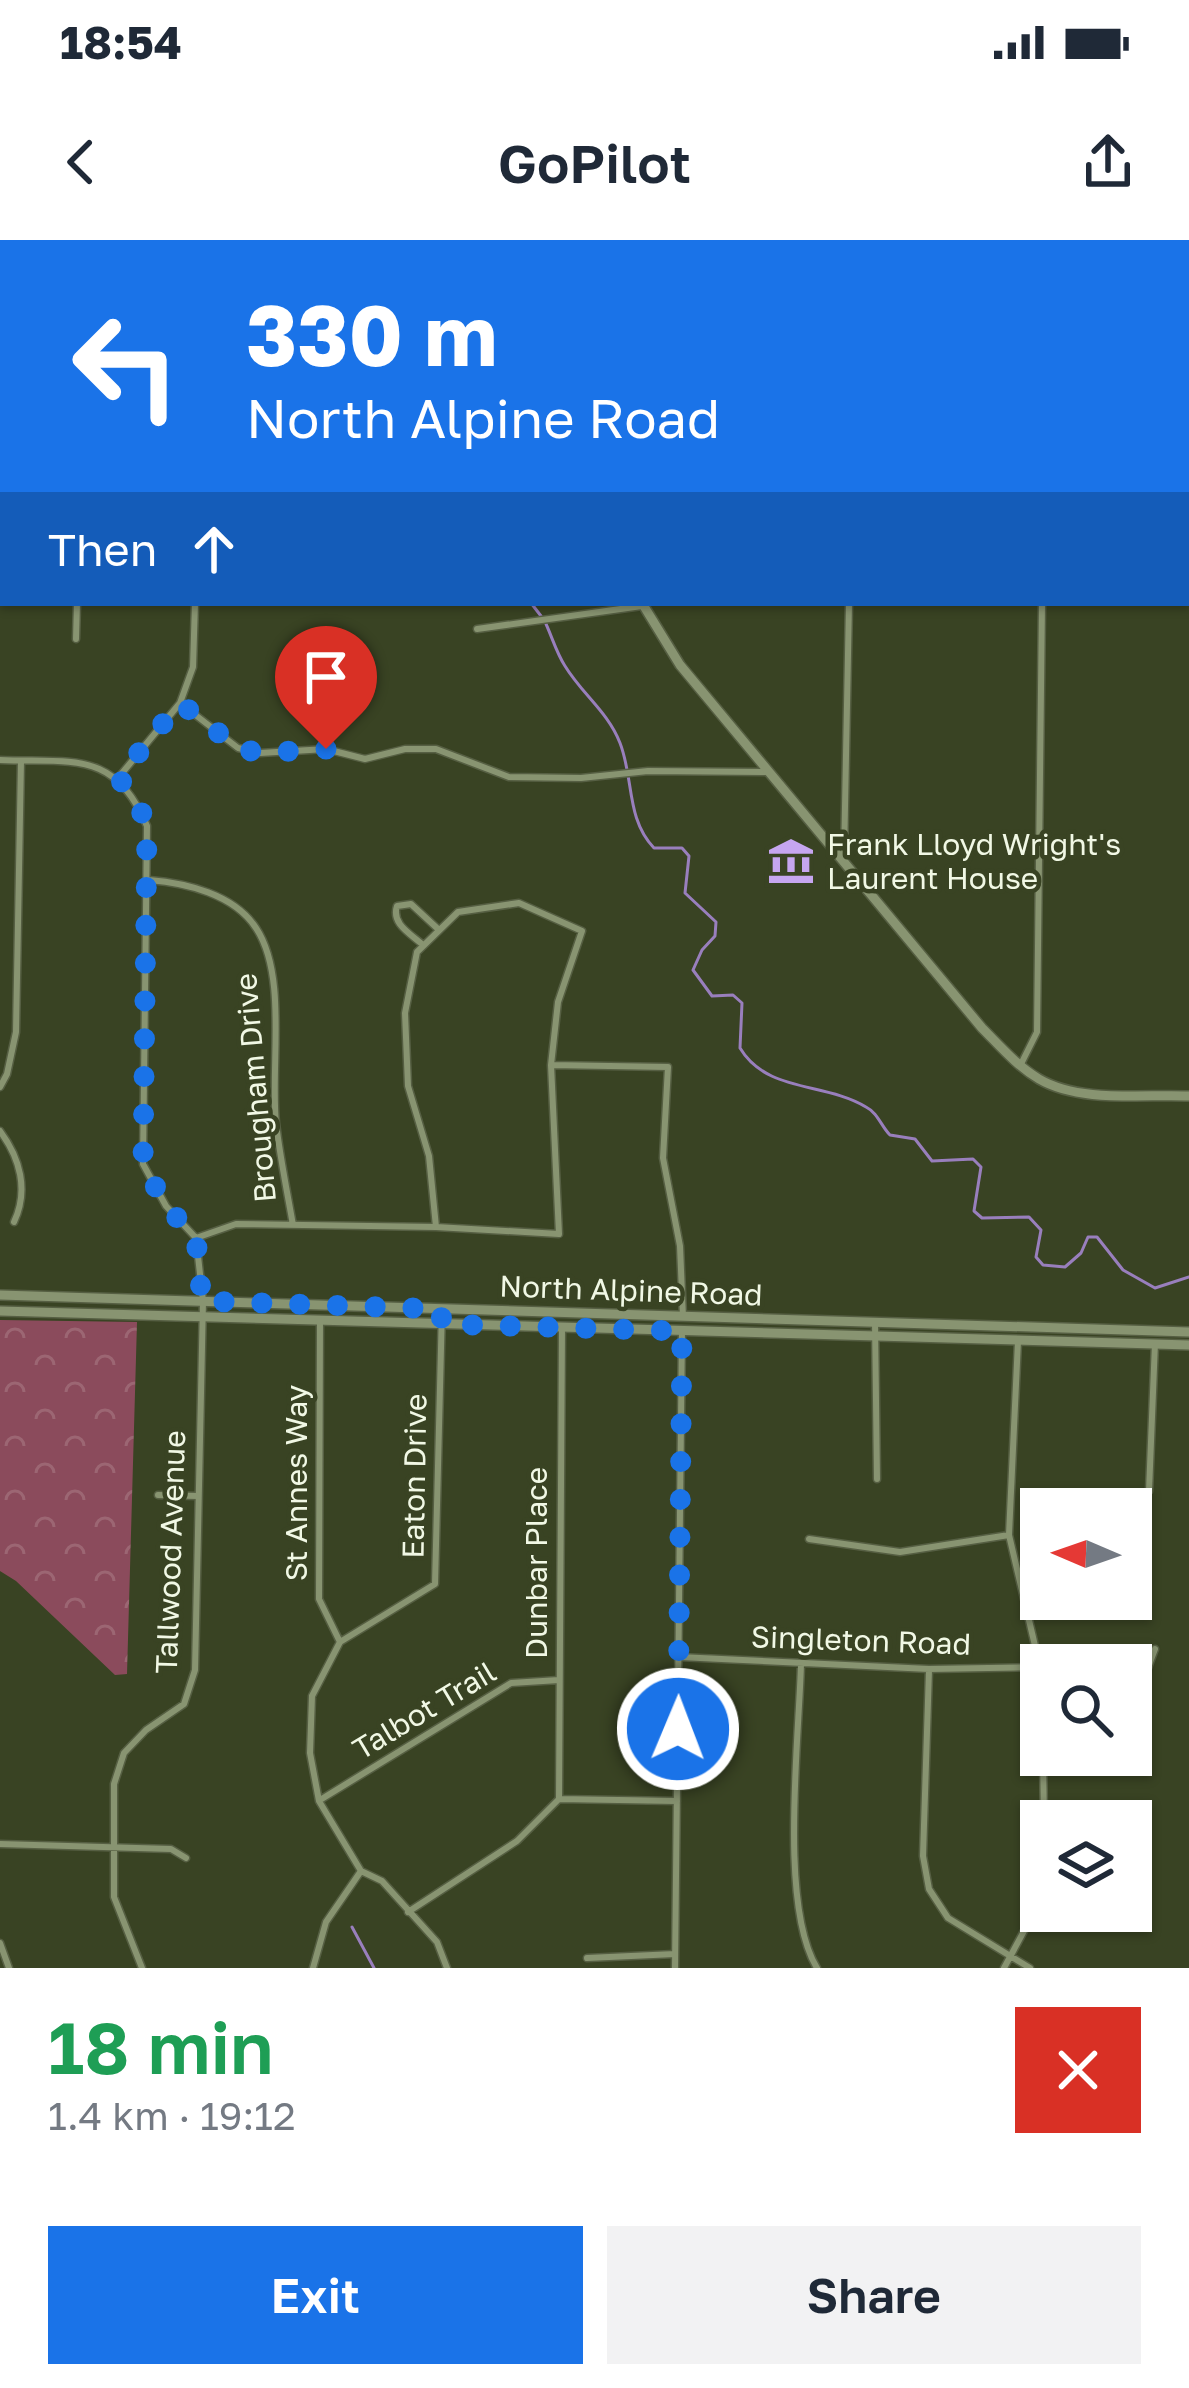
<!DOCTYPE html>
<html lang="en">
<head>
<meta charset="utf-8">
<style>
  :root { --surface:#fff; --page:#f2f2f3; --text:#1f2937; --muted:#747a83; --accent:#1a73e8 }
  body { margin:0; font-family:"Golos Text",sans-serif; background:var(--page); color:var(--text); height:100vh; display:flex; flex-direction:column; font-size:45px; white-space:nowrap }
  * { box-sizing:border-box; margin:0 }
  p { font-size:39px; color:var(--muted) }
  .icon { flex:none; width:66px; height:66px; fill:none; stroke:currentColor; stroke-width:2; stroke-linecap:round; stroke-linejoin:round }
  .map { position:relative; height:1728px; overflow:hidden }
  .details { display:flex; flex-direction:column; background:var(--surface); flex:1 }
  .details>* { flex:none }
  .hud { position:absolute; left:0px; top:0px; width:1191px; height:366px; box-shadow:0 3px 9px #0004; background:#1a73e8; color:#fff; overflow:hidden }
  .needle { width:78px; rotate:272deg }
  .fabs { position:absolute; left:1020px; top:1248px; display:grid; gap:24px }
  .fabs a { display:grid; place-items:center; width:132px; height:132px; border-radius:0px; background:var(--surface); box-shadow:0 3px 9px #0004; font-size:60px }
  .pin { position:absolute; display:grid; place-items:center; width:102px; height:102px; color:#fff; margin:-123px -51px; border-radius:50% 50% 50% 0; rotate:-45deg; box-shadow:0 0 12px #0007 }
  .pin .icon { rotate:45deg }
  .me { position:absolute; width:132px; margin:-66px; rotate:1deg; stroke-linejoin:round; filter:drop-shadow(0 0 9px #0008) }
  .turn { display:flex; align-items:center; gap:42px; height:252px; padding:0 48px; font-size:54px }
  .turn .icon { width:156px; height:156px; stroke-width:2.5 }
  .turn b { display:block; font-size:84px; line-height:102px }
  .then { display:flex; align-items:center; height:114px; padding:0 48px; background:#0003; gap:24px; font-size:45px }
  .round { display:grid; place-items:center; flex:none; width:126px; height:126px; border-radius:0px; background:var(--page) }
  .headline { display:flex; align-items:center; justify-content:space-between; height:204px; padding:0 48px }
  h1 { font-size:72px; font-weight:600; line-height:90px; color:#1e9e55 }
  .button { display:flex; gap:24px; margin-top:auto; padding:24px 48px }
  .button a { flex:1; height:138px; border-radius:0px; background:var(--accent); color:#fff; font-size:48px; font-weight:600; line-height:138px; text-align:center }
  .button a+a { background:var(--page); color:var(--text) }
  .status { display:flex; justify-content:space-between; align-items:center; height:84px; padding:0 60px; background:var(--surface); direction:ltr }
  .status svg { height:33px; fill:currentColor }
  header { display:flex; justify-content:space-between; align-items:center; height:156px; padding:0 48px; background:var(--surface); font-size:54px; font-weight:600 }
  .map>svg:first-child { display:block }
</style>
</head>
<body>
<div class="status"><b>18:54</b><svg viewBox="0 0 49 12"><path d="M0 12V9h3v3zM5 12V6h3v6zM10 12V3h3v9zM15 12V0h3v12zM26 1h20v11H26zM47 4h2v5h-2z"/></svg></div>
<header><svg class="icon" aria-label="back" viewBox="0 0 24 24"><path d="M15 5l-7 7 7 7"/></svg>GoPilot<svg class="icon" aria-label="share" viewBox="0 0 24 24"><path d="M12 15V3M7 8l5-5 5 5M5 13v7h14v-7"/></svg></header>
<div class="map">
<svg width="1189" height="1728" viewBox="0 0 1189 1728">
  <defs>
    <pattern id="park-crowns" width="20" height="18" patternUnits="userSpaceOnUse" patternTransform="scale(3)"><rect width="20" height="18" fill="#8b4b5c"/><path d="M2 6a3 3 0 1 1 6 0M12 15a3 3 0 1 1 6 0" fill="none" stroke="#9c6673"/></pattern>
  </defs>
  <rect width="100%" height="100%" fill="#394323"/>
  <!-- park -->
  <path fill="url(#park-crowns)" d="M0 1080 137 1082 127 1434 115 1435 16 1341 0 1331Z"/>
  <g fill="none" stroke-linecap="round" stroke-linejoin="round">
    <!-- stream -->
    <path stroke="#997fbd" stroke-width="3" d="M307 0 310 3
      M531 363 541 376
      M546 384C552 397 557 414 565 426 582 454 608 472 620 503 634 539 626 579 654 608H682L689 616 685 653 716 682 715 696 702 710 693 730 712 756 733 755 742 763 740 808C767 853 825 842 866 867 878 873 881 886 890 895L915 899 932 921 973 919 981 927 974 971 982 978 1029 977 1041 990 1036 1017 1043 1025 1065 1027 1081 1013 1088 997H1097L1123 1030 1155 1048 1189 1037
      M352 1687 374 1728"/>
    <defs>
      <path id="minor" d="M88 0 93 3
        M395 0 398 3
        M69 3 71 0
        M0 67H3
        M1188 90H1189
        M0 192H3
        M477 389 642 366
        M76 399 77 363
        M180 463 238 508 260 513 326 509 365 519 405 509H436L509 537 581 538 648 531 766 532
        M0 520C72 523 115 509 147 586L143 924 166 966 196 998 203 1061 195 1430 184 1464 146 1490 124 1513 114 1544V1657L142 1728
        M118 538 180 463 193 427 195 363
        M844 618 849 363
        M149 640C186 643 234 654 256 688 288 736 270 827 276 883 280 917 287 951 293 985
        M423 705C411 694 391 684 397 666L411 664 438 689
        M551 825 668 827 663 918 680 1006 683 1077
        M1020 826 1037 792 1042 363
        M0 847 7 834 16 792 21 521
        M0 891C20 918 29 950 14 982
        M196 998 236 984 436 987 559 994 551 825 558 762 582 691 519 663 458 672 417 712 405 773 408 846 429 916 436 987
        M442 1069 435 1344 340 1402 312 1456 310 1513 319 1561 361 1631 382 1641 437 1702 447 1728
        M320 1081 319 1359 340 1402
        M875 1082 877 1239
        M1018 1101 1009 1295 1040 1427 1041 1453
        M1149 1251 1155 1103
        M158 1255 197 1256
        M809 1299 900 1312 1009 1295
        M679 1417 929 1429 1041 1427
        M801 1424C799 1500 779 1666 817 1728
        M929 1430 923 1616 929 1649 948 1678 1030 1728
        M1131 1441 1142 1444 1155 1409
        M1043 1515 1044 1581
        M559 1559 562 1088
        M320 1560 511 1443 559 1440
        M0 1604 171 1609 186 1618
        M408 1672 517 1601 559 1559 677 1561
        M0 1703 9 1728
        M587 1718 675 1714
        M313 1728 326 1682 361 1631
        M675 1728 682 1090
        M1004 1728 1038 1665 1041 1649"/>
      <path id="tertiary" d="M519 0 520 3
        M642 363 680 425 982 788C1000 806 1017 826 1039 839 1080 863 1143 854 1189 856"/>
      <path id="secondary" d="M0 1055 1189 1092
        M0 1071 1189 1105"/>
    </defs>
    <!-- minor casing -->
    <use href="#minor" stroke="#565f43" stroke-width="9"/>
    <!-- tertiary casing -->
    <use href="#tertiary" stroke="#565f43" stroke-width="12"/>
    <!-- secondary casing -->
    <use href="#secondary" stroke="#565f43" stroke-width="12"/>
    <!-- minor -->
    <use href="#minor" stroke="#889471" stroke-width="6"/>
    <!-- tertiary -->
    <use href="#tertiary" stroke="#889471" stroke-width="9"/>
    <!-- secondary -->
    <use href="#secondary" stroke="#889471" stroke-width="9"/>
  </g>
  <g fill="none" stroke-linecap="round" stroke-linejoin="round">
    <!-- route -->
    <path stroke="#1a73e8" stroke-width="21" stroke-dasharray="0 37.8" d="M326 509 260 513 238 508 180 463 118 538 135 556 147 586 143 924 166 966 196 998 202 1061 442 1069 441 1084 682 1091 678 1489"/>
  </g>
  <!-- icons -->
  <defs>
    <symbol id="museum-bare" viewBox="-9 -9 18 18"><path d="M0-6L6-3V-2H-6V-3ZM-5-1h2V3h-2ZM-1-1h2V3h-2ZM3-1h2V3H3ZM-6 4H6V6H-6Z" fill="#c6a6f0" stroke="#394323" stroke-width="2.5" paint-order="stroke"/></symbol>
  </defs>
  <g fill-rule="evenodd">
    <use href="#museum-bare" x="758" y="588" width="66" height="66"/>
  </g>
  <g text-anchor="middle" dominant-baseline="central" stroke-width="9" stroke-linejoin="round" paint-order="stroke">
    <!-- poi labels -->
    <g font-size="30" fill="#f1f8e5" stroke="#394323" text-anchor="start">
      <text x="827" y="604">Frank Lloyd Wright's<tspan x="827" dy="34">Laurent House</tspan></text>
    </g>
    <!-- street labels -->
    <g font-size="30" fill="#f1f8e5" stroke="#394323">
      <text transform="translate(255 848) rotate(-95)">Brougham Drive</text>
      <text transform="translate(631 1050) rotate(2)">North Alpine Road</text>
      <text transform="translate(414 1236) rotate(-89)">Eaton Drive</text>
      <text transform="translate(296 1243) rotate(-90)">St Annes Way</text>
      <text transform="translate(170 1312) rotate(-88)">Tallwood Avenue</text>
      <text transform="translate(536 1323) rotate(-90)">Dunbar Place</text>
      <text transform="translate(861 1400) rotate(2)">Singleton Road</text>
      <text transform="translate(424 1470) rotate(-31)">Talbot Trail</text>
    </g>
  </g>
</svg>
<div class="fabs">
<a><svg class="needle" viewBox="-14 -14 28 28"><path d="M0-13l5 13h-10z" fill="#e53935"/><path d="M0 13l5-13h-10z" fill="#747a83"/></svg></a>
<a><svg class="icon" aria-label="search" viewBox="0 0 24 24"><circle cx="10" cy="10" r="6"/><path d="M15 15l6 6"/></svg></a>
<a><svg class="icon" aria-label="layers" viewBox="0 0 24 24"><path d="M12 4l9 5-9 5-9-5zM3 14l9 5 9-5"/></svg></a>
</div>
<div class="pin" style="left:326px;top:509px;background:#d93025"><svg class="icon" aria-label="arrive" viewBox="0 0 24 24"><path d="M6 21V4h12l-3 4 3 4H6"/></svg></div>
<svg class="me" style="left:678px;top:1489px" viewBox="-20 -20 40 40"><circle r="17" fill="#1a73e8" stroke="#fff" stroke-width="3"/><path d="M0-11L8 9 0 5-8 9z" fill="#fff"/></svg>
<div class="hud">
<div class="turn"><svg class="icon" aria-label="left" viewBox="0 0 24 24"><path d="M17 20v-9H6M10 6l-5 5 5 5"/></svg><div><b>330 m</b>North Alpine Road</div></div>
<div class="then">Then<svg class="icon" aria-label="ahead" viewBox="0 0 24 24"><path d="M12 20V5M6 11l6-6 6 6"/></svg></div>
</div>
</div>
<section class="details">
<div class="headline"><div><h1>18 min</h1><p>1.4 km · 19:12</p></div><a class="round" style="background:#d93025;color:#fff"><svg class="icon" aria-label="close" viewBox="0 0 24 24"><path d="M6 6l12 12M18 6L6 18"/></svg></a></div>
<div class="button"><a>Exit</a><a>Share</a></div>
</section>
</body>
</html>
